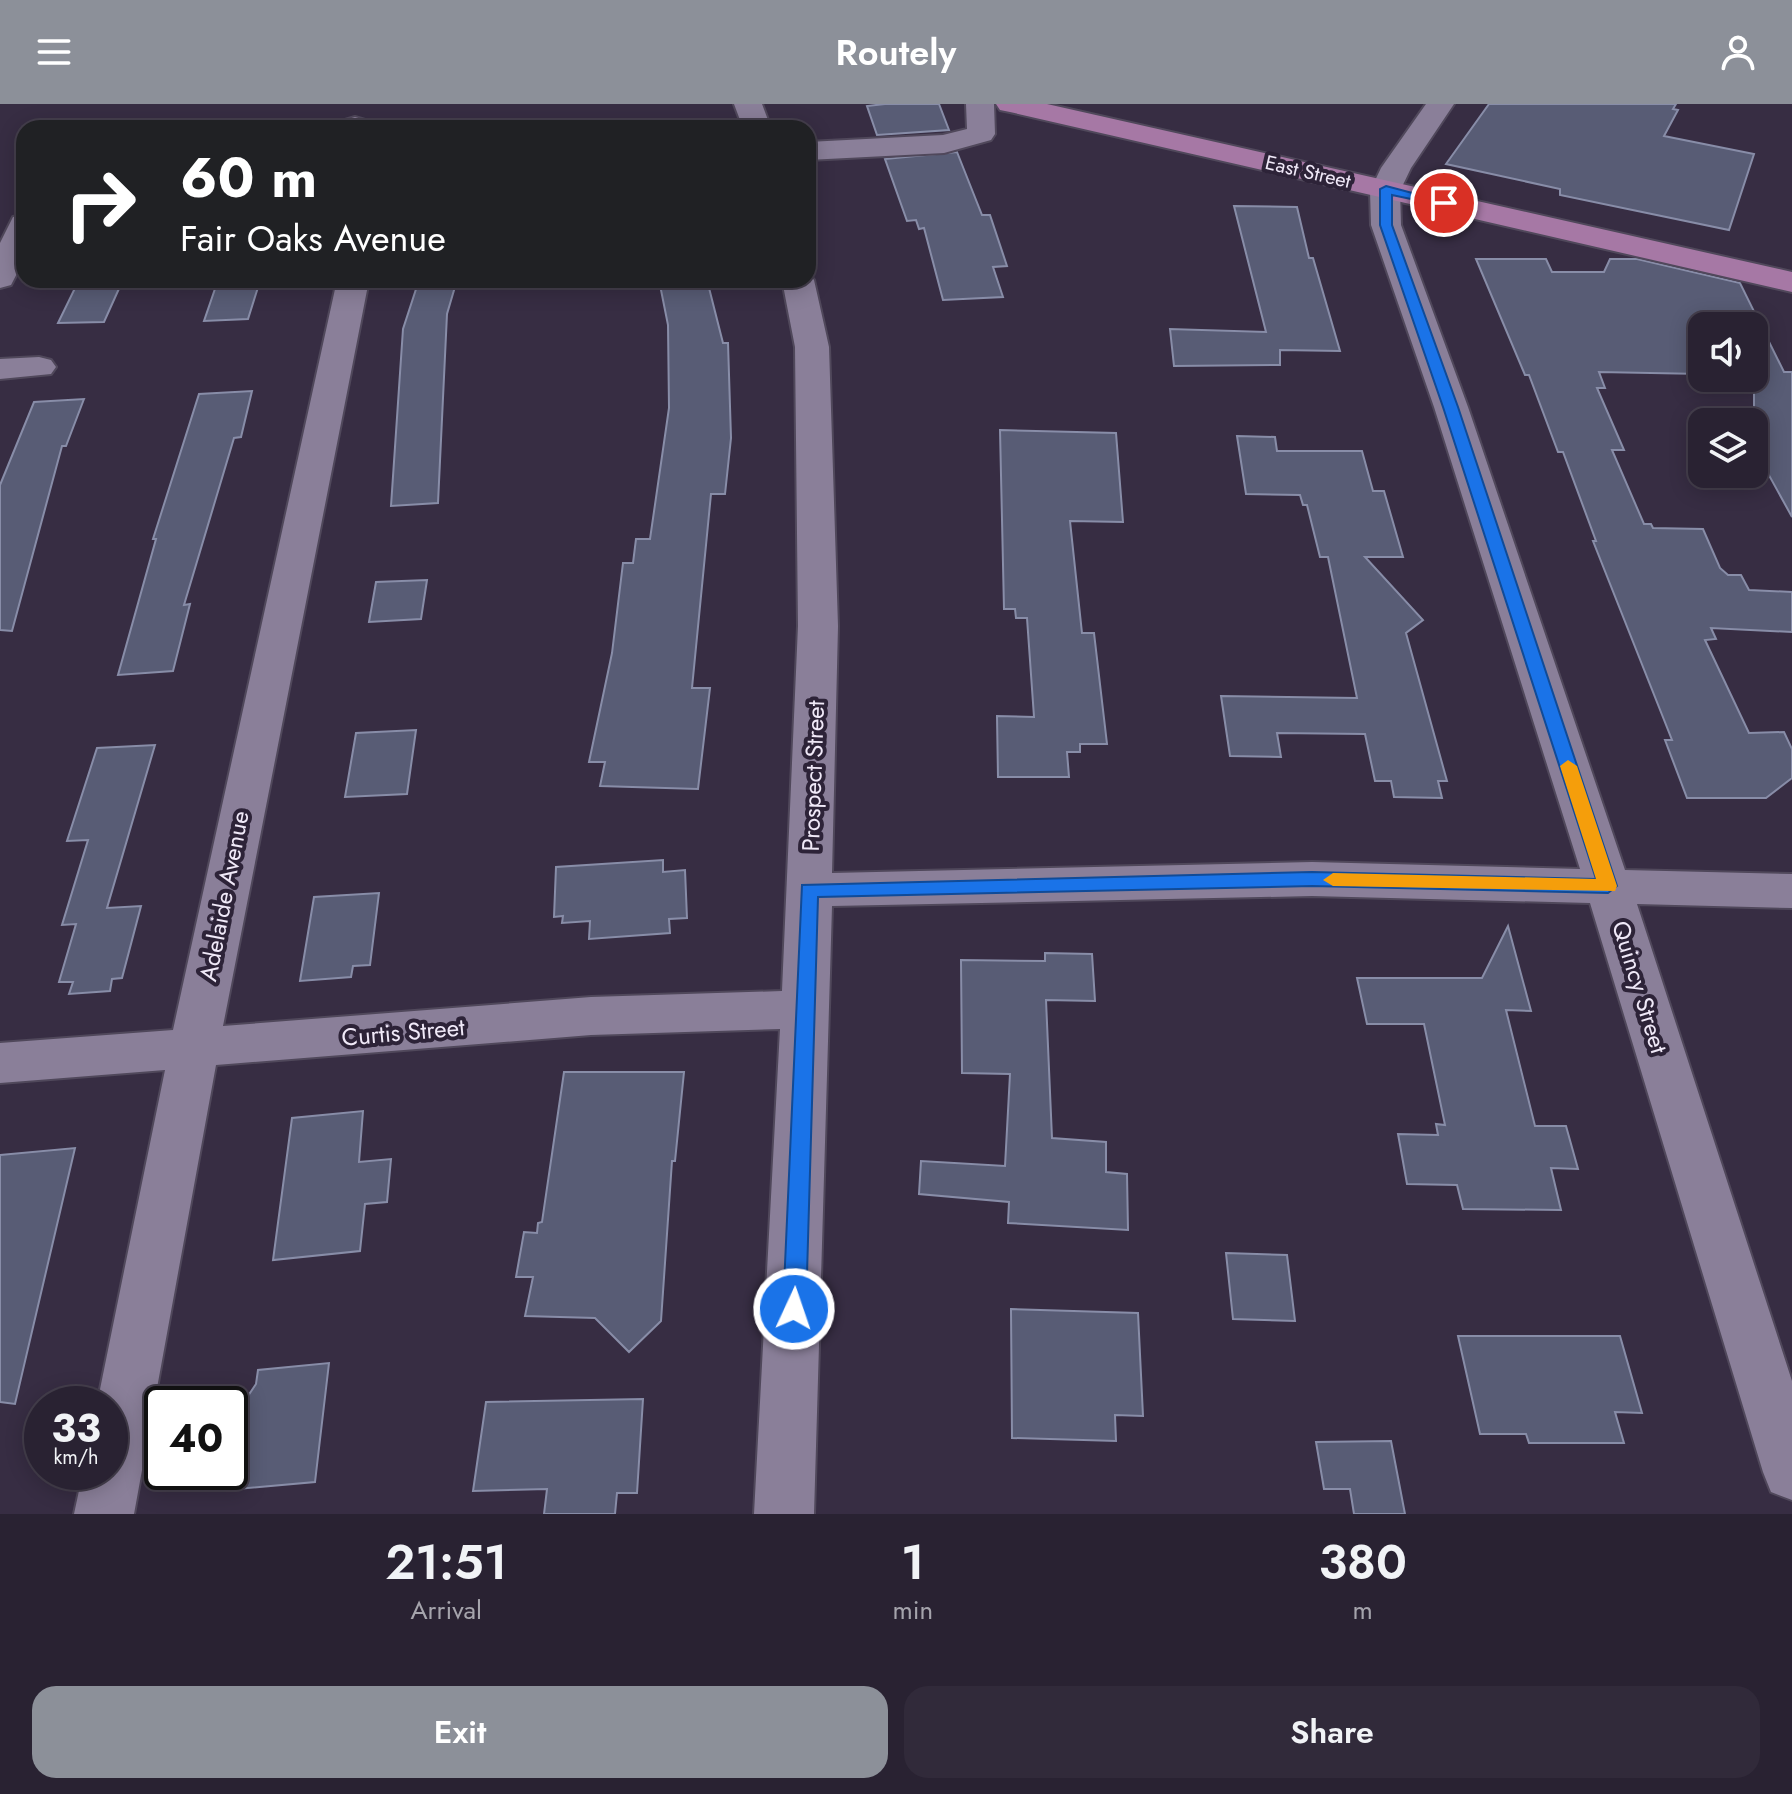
<!DOCTYPE html>
<html lang="en">
<head>
<meta charset="utf-8">
<style>
  :root { --surface:#292232; --page:#312a3a; --text:#f1f3f6; --muted:#a5a4ac; --line:#453f4d; --accent:#8c9099 }
  body { margin:0; font-family:Jost,sans-serif; background:var(--page); color:var(--text); height:100vh; display:flex; flex-direction:column; font-size:30px; white-space:nowrap }
  * { box-sizing:border-box; margin:0 }
  p { font-size:26px; color:var(--muted) }
  .icon { flex:none; width:44px; height:44px; fill:none; stroke:currentColor; stroke-width:2; stroke-linecap:round; stroke-linejoin:round }
  .map { position:relative; height:1410px; overflow:hidden }
  .side { display:flex; flex-direction:column; background:var(--surface); flex:1 }
  .side>* { flex:none }
  .top-card { position:absolute; left:16px; top:16px; width:800px; height:168px; border-radius:24px; box-shadow:0 4px 20px #0003,0 0 0 2px var(--line); background:#202124; color:#fff; overflow:hidden }
  .controls { position:absolute; left:1688px; top:208px; display:grid; gap:16px }
  .controls a { display:grid; place-items:center; width:80px; height:80px; border-radius:16px; background:var(--surface); box-shadow:0 4px 20px #0003,0 0 0 2px var(--line); font-size:40px }
  .speed { position:absolute; left:24px; top:1282px; display:flex; gap:16px; font-size:40px; font-weight:700; text-align:center }
  .speed>* { display:grid; place-content:center; width:104px; height:104px; border-radius:50%; background:var(--surface); box-shadow:0 4px 20px #0003,0 0 0 2px var(--line); line-height:1 }
  .speed small { font-size:20px; font-weight:400 }
  .speed .limit { border:4px solid #111; border-radius:12px; background:#fff; color:#111 }
  .pin { position:absolute; display:grid; place-items:center; width:68px; height:68px; color:#fff; margin:-34px; border:4px solid #fff; border-radius:50%; box-shadow:0 2px 8px #0007 }
  .me { position:absolute; width:88px; margin:-44px; rotate:3deg; stroke-linejoin:round; filter:drop-shadow(0 0 6px #0008) }
  .turn { display:flex; align-items:center; gap:28px; height:168px; padding:0 32px; font-size:36px }
  .turn .icon { width:104px; height:104px; stroke-width:2.5 }
  .turn b { display:block; font-size:56px; line-height:68px }
  .eta { display:flex; justify-content:space-evenly; align-items:center; height:136px; text-align:center }
  .eta b { font-size:48px; font-weight:600; line-height:56px }
  .action { display:flex; gap:16px; margin-top:auto; padding:16px 32px }
  .action a { flex:1; height:92px; border-radius:24px; background:var(--accent); color:#fff; font-size:32px; font-weight:600; line-height:92px; text-align:center }
  .action a+a { background:var(--page); color:var(--text) }
  header { display:flex; justify-content:space-between; align-items:center; height:104px; padding:0 32px; background:var(--accent); color:#fff; font-size:36px; font-weight:600 }
  .map>svg:first-child { display:block }
</style>
</head>
<body>
<header><svg class="icon" aria-label="menu" viewBox="0 0 24 24"><path d="M4 6h16M4 12h16M4 18h16"/></svg>Routely<svg class="icon" aria-label="person" viewBox="0 0 24 24"><circle cx="12" cy="8" r="4"/><path d="M4 21q1-7 8-7t8 7"/></svg></header>
<div class="map">
<svg width="1792" height="1410" viewBox="0 0 1792 1410">
  <rect width="100%" height="100%" fill="#372d43"/>
  <!-- building -->
  <path fill="#585c75" stroke="#888da8" stroke-width="2" d="M885 0H939L949 26 877 31 867 2Z
    M1489 0H1676L1673 5 1678 6 1664 32 1754 50 1729 126 1560 91V85L1446 60Z
    M957 48 982 111H990L1007 162 993 163 1003 193 943 196 924 124 919 125 916 116 907 117 885 55Z
    M1234 102 1297 103 1309 154H1313L1340 247 1280 246V261L1174 262 1170 225 1266 228Z
    M1476 155H1546L1552 168H1604L1610 155H1637L1740 179 1784 268H1792V413L1754 344V222H1702V270L1599 268 1605 284H1597L1624 346H1612L1644 420H1651L1653 424 1703 425 1720 464 1728 471H1741L1749 486 1792 488V528L1711 524 1716 535 1705 536 1749 629 1784 628 1792 645V674L1766 694H1687L1665 636H1672L1593 437H1596L1563 348H1558L1529 271H1525Z
    M419 176H457L447 210 438 399 391 402 403 225Z
    M659 176H707L723 239H728L731 334 725 390H711L692 584H710L698 685 600 682 605 658H589L612 549 623 459H633L636 435H650L669 304 668 221Z
    M260 177 248 215 204 217 217 179Z
    M122 178 104 218 58 219 77 180Z
    M252 287 241 333 234 334 184 501 190 500 173 567 118 571 156 435H153L199 290Z
    M84 295 66 342H62L12 527 0 526V381L34 298Z
    M1000 326 1116 329 1123 418 1070 417 1082 529H1094L1107 640H1080V648H1067L1069 673H998L997 612 1034 613 1027 514H1016L1015 505H1004Z
    M1237 332 1275 333 1277 347H1362L1373 387H1384L1403 453H1365L1423 516 1406 529 1447 677H1438L1442 694 1394 693 1391 677H1375L1365 630 1277 629 1281 653 1230 652 1221 592 1357 594 1328 453H1320L1307 401H1303L1300 391 1246 390Z
    M427 476 421 515 369 518 376 478Z
    M416 626 407 690 345 693 356 629Z
    M155 641 107 804 141 802 122 874 112 875 110 887 69 890 73 878H59L76 820 62 821 88 736 67 737 97 644Z
    M663 756V768L685 766 687 814 669 815 670 829 589 835 590 817 562 819 563 812 554 813 556 763Z
    M379 789 370 861 353 862 351 873 300 877 314 793Z
    M1508 822 1531 907 1506 906 1535 1022H1566L1578 1065 1551 1064 1561 1106 1463 1105 1457 1081 1407 1080 1398 1030 1438 1031 1436 1020 1445 1021 1424 920H1367L1357 874H1482Z
    M1045 849 1092 850 1095 897 1046 896 1052 1034 1106 1038V1068L1127 1070 1128 1126 1008 1119 1009 1098 919 1090 921 1057 1005 1062 1010 970 962 969 961 856 1045 857Z
    M564 968H684L675 1057H672L661 1217 629 1248 595 1214 525 1212 533 1173H516L524 1128 537 1129 538 1119 542 1118Z
    M363 1007 359 1058 391 1055 387 1098 365 1100 360 1147 273 1156 292 1014Z
    M75 1044 15 1300 0 1298V1051Z
    M1226 1149 1287 1151 1295 1217 1233 1215Z
    M1011 1205 1138 1209 1143 1312 1115 1311 1116 1337 1012 1334Z
    M1458 1232H1620L1642 1309 1615 1308 1624 1339H1529L1526 1330H1480Z
    M329 1259 315 1378 238 1385 248 1318 242 1301 256 1280 258 1266Z
    M643 1295 637 1389H617L615 1410H544L547 1385 473 1387 486 1298Z
    M1391 1337 1405 1410H1354L1350 1385H1324L1316 1338Z"/>
  <g fill="none" stroke-linecap="round" stroke-linejoin="round">
    <defs>
      <path id="minor" d="M734 0H762L771 24H743Z
        M966 0H994L995 30 991 36 944 49 808 56V38L943 31 967 25Z
        M1426 0H1454L1411 64 1400 87 1401 121 1468 303 1625 766 1792 770V804L1637 800 1792 1277V1396L1771 1388 1763 1368 1590 799 1312 792 832 802 814 1410H754L780 925 591 931 216 961 134 1410H74L83 1368H110V1300H97L165 966 0 979V939L173 926 337 176H369L223 922 591 893 782 887 798 522 795 243 782 176H808V169L814 176 829 243 838 522 832 769 1312 758 1580 765 1434 303 1371 121 1370 87 1381 64Z
        M355 13 365 16 370 24H342L345 16Z
        M24 111V156L11 181 0 184V139L13 113Z
        M39 253 51 256 56 263 51 270 0 275V255Z"/>
      <path id="major" d="M996 0H1047L1792 168V188L1010 8 1000 6Z"/>
    </defs>
    <!-- minor casing -->
    <use href="#minor" stroke="#50485b" stroke-width="4"/>
    <!-- major casing -->
    <use href="#major" stroke="#50485b" stroke-width="4"/>
    <!-- minor -->
    <use href="#minor" fill="#8a7f99" fill-rule="evenodd"/>
    <!-- major -->
    <use href="#major" fill="#a678a5" fill-rule="evenodd"/>
  </g>
  <!-- route -->
  <path fill="#1a73e8" stroke="#114b97" stroke-width="2" d="M1386 82 1450 99 1444 102 1392 91V121L1458 303 1617 782 1608 789 1312 782 818 793 806 1205 802 1212 794 1215 786 1212 783 1205 802 781 1312 768 1596 775 1443 303 1380 121V85Z"/>
  <!-- slow -->
  <path fill="#f59e0b" d="M1568 656 1577 662 1617 782 1615 787 1333 782 1323 776 1333 769 1596 775 1560 662Z"/>
  <g text-anchor="middle" dominant-baseline="central" stroke-width="8" stroke-linejoin="round" paint-order="stroke">
    <!-- far-street labels -->
    <g font-size="20" fill="#f0e9f8" stroke="#2d2338">
      <text transform="translate(1308 68) rotate(13)">East Street</text>
    </g>
    <!-- street labels -->
    <g font-size="24" fill="#f0e9f8" stroke="#2d2338">
      <text transform="translate(813 672) rotate(-88)">Prospect Street</text>
      <text transform="translate(224 792) rotate(-79)">Adelaide Avenue</text>
      <text transform="translate(1640 883) rotate(73)">Quincy Street</text>
      <text transform="translate(403 928) rotate(-5)">Curtis Street</text>
    </g>
  </g>
</svg>
<div class="controls">
<a><svg class="icon" aria-label="sound" viewBox="0 0 24 24"><path d="M4 9h4l5-4v14l-5-4H4zM17 9q2 3 0 6"/></svg></a>
<a><svg class="icon" aria-label="layers" viewBox="0 0 24 24"><path d="M12 4l9 5-9 5-9-5zM3 14l9 5 9-5"/></svg></a>
</div>
<div class="speed"><div>33<small>km/h</small></div><div class="limit">40</div></div>
<div class="pin" style="left:1444px;top:99px;background:#d93025"><svg class="icon" aria-label="arrive" viewBox="0 0 24 24"><path d="M6 21V4h12l-3 4 3 4H6"/></svg></div>
<svg class="me" style="left:794px;top:1205px" viewBox="-20 -20 40 40"><circle r="17" fill="#1a73e8" stroke="#fff" stroke-width="3"/><path d="M0-11L8 9 0 5-8 9z" fill="#fff"/></svg>
<div class="top-card">
<div class="turn"><svg class="icon" aria-label="right" viewBox="0 0 24 24"><path d="M7 20v-9h11M14 6l5 5-5 5"/></svg><div><b>60 m</b>Fair Oaks Avenue</div></div>
</div>
</div>
<section class="side">
<div class="eta">
<div><b>21:51</b><p>Arrival</p></div>
<div><b>1</b><p>min</p></div>
<div><b>380</b><p>m</p></div>
</div>
<div class="action"><a>Exit</a><a>Share</a></div>
</section>
</body>
</html>
